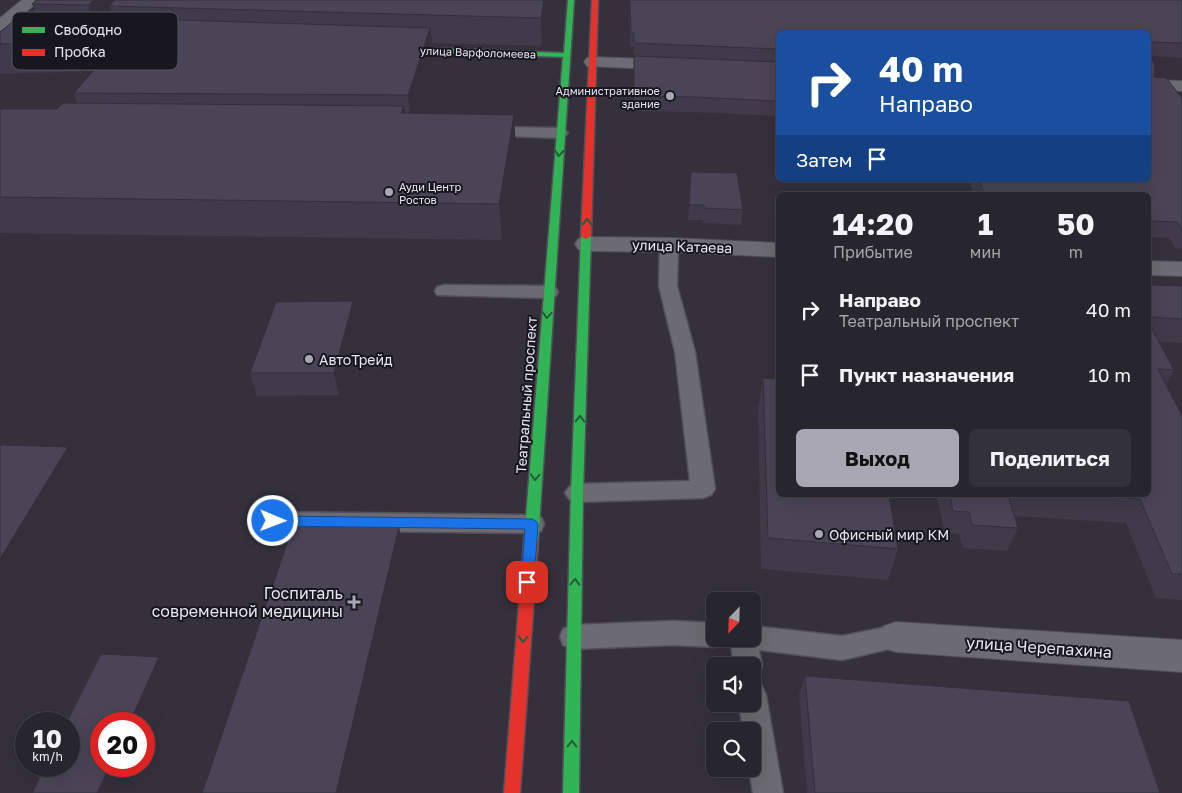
<!DOCTYPE html>
<html lang="ru">
<head>
<meta charset="utf-8">
<style>
  :root { --surface:#27252d; --page:#333139; --text:#f1f3f6; --muted:#a4a5aa; --line:#434249; --accent:#a9a7b3 }
  body { margin:0; font-family:"Golos Text",sans-serif; background:var(--page); color:var(--text); height:100vh; display:flex; flex-direction:column; font-size:19px; white-space:nowrap }
  * { box-sizing:border-box; margin:0 }
  p { font-size:16px; color:var(--muted) }
  .icon { flex:none; width:28px; height:28px; fill:none; stroke:currentColor; stroke-width:2; stroke-linecap:round; stroke-linejoin:round }
  .map { position:relative; flex:1; overflow:hidden }
  .details { position:absolute; left:776px; top:192px; width:375px; height:305px; display:flex; flex-direction:column; background:var(--surface); border-radius:8px; box-shadow:0 5px 20px #0002,0 0 0 1px var(--line) }
  .details>* { flex:none }
  .guide { position:absolute; left:776px; top:30px; width:375px; height:152px; border-radius:8px; box-shadow:0 5px 20px #0002,0 0 0 1px var(--line); background:#1a4fa0; color:#fff; overflow:hidden }
  .needle { width:32px; rotate:203deg }
  .fabs { position:absolute; left:706px; top:592px; display:grid; gap:10px }
  .fabs a { display:grid; place-items:center; width:55px; height:55px; border-radius:8px; background:var(--surface); box-shadow:0 5px 20px #0002,0 0 0 1px var(--line); font-size:25px }
  .speed { position:absolute; left:15px; top:712px; display:flex; gap:10px; font-size:25px; font-weight:700; text-align:center }
  .speed>* { display:grid; place-content:center; width:65px; height:65px; border-radius:50%; background:var(--surface); box-shadow:0 5px 20px #0002,0 0 0 1px var(--line); line-height:1 }
  .speed small { font-size:12px; font-weight:400 }
  .speed .limit { border:8px solid #d22; background:#fff; color:#111 }
  .pin { position:absolute; display:grid; place-items:center; width:42px; height:42px; color:#fff; margin:-21px; border-radius:10px; box-shadow:0 2px 8px #0006 }
  .me { position:absolute; width:55px; margin:-28px; rotate:91deg; stroke-linejoin:round; filter:drop-shadow(0 0 4px #0008) }
  .turn { display:flex; align-items:center; gap:18px; height:105px; padding:0 20px; font-size:22px }
  .turn .icon { width:65px; height:65px; stroke-width:2.5 }
  .turn b { display:block; font-size:35px; line-height:42px }
  .then { display:flex; align-items:center; height:48px; padding:0 20px; background:#0003; gap:10px; font-size:19px }
  .eta { display:flex; justify-content:space-evenly; align-items:center; height:85px; text-align:center }
  .eta b { font-size:30px; font-weight:700; line-height:35px }
  .cta { display:flex; gap:10px; margin-top:auto; padding:10px 20px }
  .cta a { flex:1; height:58px; border-radius:8px; background:var(--accent); color:#111; font-size:20px; font-weight:700; line-height:58px; text-align:center }
  .cta a+a { background:var(--page); color:var(--text) }
  ul { padding:0; list-style:none }
  li { display:flex; align-items:center; gap:15px; height:65px; padding:0 20px }
  li div { flex:1 }
  li b { display:block; font-size:19px }
  li em { font-style:normal }
  .map>svg:first-child { display:block }
</style>
</head>
<body>
<div class="map">
<svg width="1182" height="793" viewBox="0 0 1182 793">
  <rect width="100%" height="100%" fill="#34313c"/>
  <g fill="none" stroke-linecap="round" stroke-linejoin="round">
    <defs>
      <path id="lane" d="M488 127 560 128 565 130 568 133 565 136 560 138 483 135 480 132 483 129Z
        M669 240 675 241 678 245 677 286 695 352 715 489 711 495 703 498 577 502 569 499 565 493 569 487 577 484 690 481 675 352 659 286 660 245 663 241Z
        M444 285 549 286 556 288 558 292 556 296 549 298 437 295 435 291 437 287Z
        M273 512 532 515 541 517 544 524 541 531 532 533 273 530 264 528 261 521 264 514Z
        M673 621 715 623V639H727L724 643 715 647 673 645 573 649 563 645 560 637 563 629 573 625Z
        M896 625 906 629 909 637 906 645 842 660 759 650 762 666 758 675 752 677V666H734L730 639H752V626L842 636Z
        M752 682 762 686 766 695 783 793H753L749 769H752V731H743L739 704H752Z"/>
      <path id="street" d="M22 0H40L6 29 0 31V18Z
        M593 57 672 60 678 61 681 65 678 69 672 70 587 66 584 62 587 58Z
        M1149 80 1182 81V91L1149 90Z
        M586 237 669 238 779 243V257L669 252 586 251 578 249 575 244 578 239Z
        M1149 261 1182 262V276L1149 275Z
        M896 622 1182 640V672L896 652 884 648 879 637 884 626Z"/>
      <path id="fast" d="M568 0H574L538 542 536 546 531 547 526 546 524 542 563 57 395 51 392 49 395 47 564 53Z
        M586 233 591 236 583 493 579 793H563L571 493 581 236Z"/>
      <path id="jam" d="M592 0H598L591 236 586 239 581 236Z
        M531 537 536 538 538 542 520 793H504L524 542 526 538Z"/>
    </defs>
    <!-- lane casing -->
    <use href="#lane" stroke="#514f59" stroke-width="3"/>
    <!-- street casing -->
    <use href="#street" stroke="#514f59" stroke-width="2"/>
    <!-- fast casing -->
    <use href="#fast" stroke="#514f59" stroke-width="3"/>
    <!-- jam casing -->
    <use href="#jam" stroke="#514f59" stroke-width="3"/>
    <!-- lane -->
    <use href="#lane" fill="#6c6a72" fill-rule="evenodd"/>
    <!-- street -->
    <use href="#street" fill="#6c6a72" fill-rule="evenodd"/>
    <!-- fast -->
    <use href="#fast" fill="#30b455" fill-rule="evenodd"/>
    <!-- jam -->
    <use href="#jam" fill="#e5322d" fill-rule="evenodd"/>
  </g>
  <!-- wall -->
  <path fill="#3f3b4a" d="M548 0 542 46 432 43 434 57 416 114 516 148 502 240 0 233V109H57L77 103 74 93 93 71 0 74V32L37 16 32 4Z
    M629 0H1182V58L1149 56V32H779V116L693 112 634 111V47H630Z
    M1154 77 1182 98V249L1175 248 1169 238 1149 237V195H974L969 180H1149Z
    M691 172 743 210 741 225 703 223V220H688Z
    M1149 285 1182 286V343L1159 342 1174 370 1166 384 1182 416V600L1156 598 1126 523 1014 516 1018 528 1007 551 963 548 959 534 945 533 937 499 938 495H1149Z
    M353 301 357 323 339 395 257 396 250 373Z
    M763 378 898 549 888 580 761 569 758 409Z
    M805 676 1160 793H807L799 695Z"/>
  <!-- shaded-wall -->
  <path fill="#33303c" d="M94 0H130L109 6 113 18 98 32 88 5Z
    M544 0H548L542 46 541 18Z
    M430 28 434 57 412 126 408 95Z
    M404 106 408 139 401 113Z
    M514 115 516 148 502 240 499 204Z
    M353 301 357 323 339 395 334 373Z
    M68 447 85 478 0 627V559Z
    M399 527 409 572 360 793H336Z
    M159 657 175 687 144 761V724H129Z
    M110 766H142L130 793H97Z"/>
  <!-- building -->
  <path fill="#494556" stroke="#33303c" d="M36 0H94L88 5 32 4Z
    M115 0H544L541 18 109 6Z
    M630 0H1182V43L1149 42V32H779V49L634 43V33H631Z
    M21 15 430 28 408 95 74 93 119 41 0 44V32Z
    M634 56 779 62V101L695 97 634 96Z
    M1149 56 1155 64 1154 77 1166 78 1182 98V230L1177 222 1149 221V195H985L979 180H1149Z
    M63 103 404 106 401 113 514 115 499 204 0 197V109H57Z
    M691 172 737 173 743 210 704 208V205H689Z
    M1149 285 1182 286V319L1149 317Z
    M353 301 334 373H250L276 302Z
    M1149 323 1174 370 1158 369 1182 416V574H1172L1140 499 1082 495H1149Z
    M763 378 779 379V495H889L898 549 768 538Z
    M0 445 68 447 0 559Z
    M950 495H1008L1018 528 972 525 969 512 953 511Z
    M294 523 399 527 336 793H202Z
    M101 654 159 657 129 724H101V766H110L97 793H32L45 766H69V724H66Z
    M805 676 1129 701 1160 793H815Z"/>
  <!-- one-way arrows -->
  <defs><path id="oneway-chevron" d="M-2-3.5L2.5 0L-2 3.5" fill="none" stroke-width="1.6" stroke-linecap="round" stroke-linejoin="round" transform="scale(1.25)"/></defs>
  <g stroke="#235d37">
    <use href="#oneway-chevron" transform="translate(559 153) rotate(94)"/>
    <use href="#oneway-chevron" transform="translate(587 222) rotate(-88)"/>
    <use href="#oneway-chevron" transform="translate(547 315) rotate(94)"/>
    <use href="#oneway-chevron" transform="translate(580 419) rotate(-88)"/>
    <use href="#oneway-chevron" transform="translate(535 477) rotate(94)"/>
    <use href="#oneway-chevron" transform="translate(575 582) rotate(-88)"/>
    <use href="#oneway-chevron" transform="translate(523 639) rotate(94)"/>
    <use href="#oneway-chevron" transform="translate(572 744) rotate(-89)"/>
  </g>
  <!-- route -->
  <path fill="#1a73e8" stroke="#114b97" d="M273 516 532 519 536 521 538 524 534 582 532 586 527 588 523 586 521 582 525 529 273 526 269 525 267 521 269 517Z"/>
  <!-- markers -->
  <g fill="#a9a7b3" stroke="#18161f" stroke-width="2">
    <circle cx="670" cy="96" r="5"/>
    <circle cx="389" cy="192" r="5"/>
    <circle cx="309" cy="359" r="5"/>
    <circle cx="819" cy="534" r="5"/>
    <path d="M351.5 594.5h5v5h5v5h-5v5h-5v-5h-5v-5h5z"/>
  </g>
  <g text-anchor="middle" dominant-baseline="central" stroke-width="4" stroke-linejoin="round" paint-order="stroke">
    <!-- far-street labels -->
    <g font-size="11" fill="#e8e6f3" stroke="#18161f">
      <text transform="translate(478 52) rotate(2)">улица Варфоломеева</text>
    </g>
    <!-- far-poi labels -->
    <g font-size="11" fill="#e8e6f3" stroke="#18161f" text-anchor="end">
      <text x="660" y="90">Административное<tspan x="660" dy="13">здание</tspan></text>
      <text x="399" y="186" text-anchor="start">Ауди Центр<tspan x="399" dy="13">Ростов</tspan></text>
    </g>
    <!-- street labels -->
    <g font-size="14" fill="#e8e6f3" stroke="#18161f">
      <text transform="translate(682 246) rotate(2)">улица Катаева</text>
      <text transform="translate(526 395) rotate(-86)">Театральный проспект</text>
    </g>
    <!-- poi labels -->
    <g font-size="14" fill="#e8e6f3" stroke="#18161f" text-anchor="start">
      <text x="319" y="359">АвтоТрейд</text>
      <text x="829" y="534">Офисный мир КМ</text>
    </g>
    <!-- near-poi labels -->
    <g font-size="16" fill="#e8e6f3" stroke="#18161f" text-anchor="end">
      <text x="343" y="593">Госпиталь<tspan x="343" dy="18">современной медицины</tspan></text>
    </g>
    <!-- near-street labels -->
    <g font-size="16" fill="#e8e6f3" stroke="#18161f">
      <text transform="translate(1039 647) rotate(4)">улица Черепахина</text>
    </g>
  </g>
  <!-- legend -->
  <rect x="12" y="12" width="166" height="58" rx="8" fill="#18161f" stroke="#56545f" stroke-width="1"/>
  <rect x="22" y="27" width="23" height="6" fill="#30b455"/>
  <rect x="22" y="49" width="23" height="7" fill="#e5322d"/>
  <g font-size="14" fill="#e8e6f3">
    <text x="54" y="35">Свободно</text>
    <text x="54" y="57">Пробка</text>
  </g>
</svg>
<div class="fabs">
<a><svg class="needle" viewBox="-14 -14 28 28"><path d="M0-13l5 13h-10z" fill="#e53935"/><path d="M0 13l5-13h-10z" fill="#a4a5aa"/></svg></a>
<a><svg class="icon" aria-label="sound" viewBox="0 0 24 24"><path d="M4 9h4l5-4v14l-5-4H4zM17 9q2 3 0 6"/></svg></a>
<a><svg class="icon" aria-label="search" viewBox="0 0 24 24"><circle cx="10" cy="10" r="6"/><path d="M15 15l6 6"/></svg></a>
</div>
<div class="speed"><div>10<small>km/h</small></div><div class="limit">20</div></div>
<div class="pin" style="left:527px;top:582px;background:#d93025"><svg class="icon" aria-label="arrive" viewBox="0 0 24 24"><path d="M6 21V4h12l-3 4 3 4H6"/></svg></div>
<svg class="me" style="left:273px;top:521px" viewBox="-20 -20 40 40"><circle r="17" fill="#1a73e8" stroke="#fff" stroke-width="3"/><path d="M0-11L8 9 0 5-8 9z" fill="#fff"/></svg>
<div class="guide">
<div class="turn"><svg class="icon" aria-label="right" viewBox="0 0 24 24"><path d="M7 20v-9h11M14 6l5 5-5 5"/></svg><div><b>40 m</b>Направо</div></div>
<div class="then">Затем<svg class="icon" aria-label="arrive" viewBox="0 0 24 24"><path d="M6 21V4h12l-3 4 3 4H6"/></svg></div>
</div>
<section class="details">
<div class="eta">
<div><b>14:20</b><p>Прибытие</p></div>
<div><b>1</b><p>мин</p></div>
<div><b>50</b><p>m</p></div>
</div>
<ul>
<li><svg class="icon" aria-label="right" viewBox="0 0 24 24"><path d="M7 20v-9h11M14 6l5 5-5 5"/></svg><div><b>Направо</b><p>Театральный проспект</p></div><em>40 m</em></li>
<li><svg class="icon" aria-label="arrive" viewBox="0 0 24 24"><path d="M6 21V4h12l-3 4 3 4H6"/></svg><div><b>Пункт назначения</b></div><em>10 m</em></li>
</ul>
<div class="cta"><a>Выход</a><a>Поделиться</a></div>
</section>
</div>
</body>
</html>
